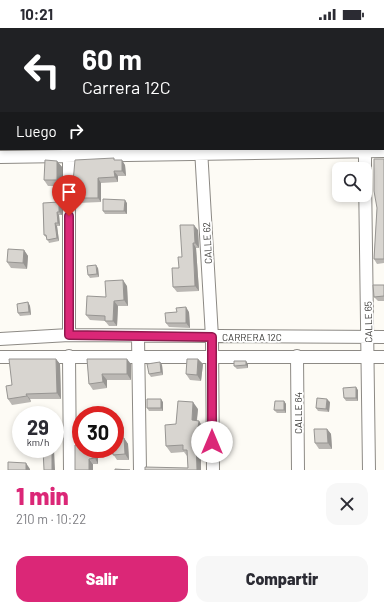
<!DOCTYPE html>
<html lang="es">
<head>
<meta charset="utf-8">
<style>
  :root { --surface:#fff; --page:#f7f7f7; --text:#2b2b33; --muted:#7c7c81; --accent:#db2777 }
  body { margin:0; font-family:Barlow,sans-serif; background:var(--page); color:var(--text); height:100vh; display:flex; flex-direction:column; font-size:15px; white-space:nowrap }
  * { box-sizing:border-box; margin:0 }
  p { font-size:13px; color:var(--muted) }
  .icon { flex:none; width:22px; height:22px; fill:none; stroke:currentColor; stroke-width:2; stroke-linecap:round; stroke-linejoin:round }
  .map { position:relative; height:442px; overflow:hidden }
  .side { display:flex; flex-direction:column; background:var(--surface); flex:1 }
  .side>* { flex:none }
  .hud { position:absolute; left:0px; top:0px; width:384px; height:122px; box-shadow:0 2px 6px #0003; background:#202124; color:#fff; overflow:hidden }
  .buttons { position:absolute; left:332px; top:134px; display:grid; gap:8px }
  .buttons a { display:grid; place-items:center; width:40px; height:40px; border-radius:8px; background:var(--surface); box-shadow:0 2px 6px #0003; font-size:20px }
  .speed { position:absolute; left:12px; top:378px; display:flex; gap:8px; font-size:20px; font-weight:700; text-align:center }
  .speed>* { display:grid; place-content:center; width:52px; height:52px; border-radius:50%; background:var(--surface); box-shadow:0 2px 6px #0003; line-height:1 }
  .speed small { font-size:10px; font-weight:400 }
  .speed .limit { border:6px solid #d22; background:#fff; color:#111 }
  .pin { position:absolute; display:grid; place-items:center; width:34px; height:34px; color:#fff; margin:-41px -17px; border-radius:50% 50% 50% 0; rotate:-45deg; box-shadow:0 0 4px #0007 }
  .pin .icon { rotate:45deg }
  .me { position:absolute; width:44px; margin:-22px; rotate:0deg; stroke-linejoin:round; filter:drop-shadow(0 0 3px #0008) }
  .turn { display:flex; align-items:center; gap:14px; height:84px; padding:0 16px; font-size:18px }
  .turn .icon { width:52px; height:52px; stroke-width:2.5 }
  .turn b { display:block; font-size:28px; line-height:34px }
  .then { display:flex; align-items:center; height:38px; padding:0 16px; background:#0003; gap:8px; font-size:15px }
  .round { display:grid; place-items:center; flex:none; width:42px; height:42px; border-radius:12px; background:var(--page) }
  .summary { display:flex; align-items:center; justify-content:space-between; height:68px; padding:0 16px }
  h1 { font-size:24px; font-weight:800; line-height:30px; color:var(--accent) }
  .cta { display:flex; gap:8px; margin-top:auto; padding:8px 16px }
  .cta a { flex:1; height:46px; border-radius:12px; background:var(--accent); color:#fff; font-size:16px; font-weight:800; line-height:46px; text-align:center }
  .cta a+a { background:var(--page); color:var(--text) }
  .status { display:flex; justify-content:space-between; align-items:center; height:28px; padding:0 20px; background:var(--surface); direction:ltr }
  .status svg { height:11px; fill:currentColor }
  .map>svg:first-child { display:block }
</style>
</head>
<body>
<div class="status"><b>10:21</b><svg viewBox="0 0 49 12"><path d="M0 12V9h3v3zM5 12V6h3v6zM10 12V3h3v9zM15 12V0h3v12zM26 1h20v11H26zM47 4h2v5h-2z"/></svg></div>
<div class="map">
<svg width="384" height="442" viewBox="0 0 384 442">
  <rect width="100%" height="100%" fill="#fdfbf5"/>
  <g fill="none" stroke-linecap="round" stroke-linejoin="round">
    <defs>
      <path id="minor" d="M197 1V0
        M201 121 212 309 213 442
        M365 123V141
        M0 129 384 123
        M365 147 369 442
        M69 307V128
        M138 309 140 442
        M0 311 69 307 384 309
        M69 328 70 442
        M297 328 298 442
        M0 329H384"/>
    </defs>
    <!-- minor casing -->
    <use href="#minor" stroke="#8d8a85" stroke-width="14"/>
    <!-- minor -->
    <use href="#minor" stroke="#fff" stroke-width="12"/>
  </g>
  <!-- wall -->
  <path fill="#bab7b3" d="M384 131V235L377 236 374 231 377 180Z
    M115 132 125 137 126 148H118V154L101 155V174L78 175 75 170Z
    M57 133 62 139V158H48L44 152Z
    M43 175 62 177V187H59L60 198H57L59 213 49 215 47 210 44 207Z
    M127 175V186H105L103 183Z
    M198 202 199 220H196L199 263 177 264 173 259 182 229Z
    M24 222 28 228 27 241 11 240 7 234Z
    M98 240 99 249 90 250 88 247Z
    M384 257V273H378L374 269Z
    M127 258 128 278H118L117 298H109L105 293 90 292 86 287 106 269Z
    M28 274 30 278 31 287 20 288 18 285Z
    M177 284H189L190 300 169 299 166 295Z
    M56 331 60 336 61 371H30L31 374 12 377 8 371 12 357Z
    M87 331 131 336V352H107V360L93 362 89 356Z
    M198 331 203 336 201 353 190 352 186 346Z
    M160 334 162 337 163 347 151 349 149 346Z
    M248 336V340L237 341 234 338Z
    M358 362V373H346L344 370Z
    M284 373 286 376V385H277L274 382Z
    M163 374V383H149L147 380Z
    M330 374 329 384 318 383 316 380Z
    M198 381 197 393 203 399 201 419V442L188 440 187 428 184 424 171 425 166 418 176 396Z
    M124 400 123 410H124L128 416 129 432H117L113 426 98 427V436H93L81 421H115Z
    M327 401 331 406 332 421H319L315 415Z"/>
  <!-- shaded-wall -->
  <path fill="#979592" d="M122 132 125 137 126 148 122 143Z
    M57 133 62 139V158L57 152Z
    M114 143 118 148V154L115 149Z
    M98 150 101 155V174L98 170Z
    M125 172 127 175V186L124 183Z
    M59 174 62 177V187L59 184Z
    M57 184 59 187 60 198 58 195Z
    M55 195 57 198 59 213 57 210Z
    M194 197 198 202 199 220 195 215Z
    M193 215 196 220 199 263 195 258Z
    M24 222 28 228 27 241 23 235Z
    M96 237 98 240 99 249 97 246Z
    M123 252 127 258 128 278 124 272Z
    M114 273 118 278 117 298 113 293Z
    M28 274 30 278 31 287 29 284Z
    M186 279 189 284 190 300 186 295Z
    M56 331 60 336 61 371 57 365Z
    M127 331 131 336V352L127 346Z
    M198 331 203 336 201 353 197 347Z
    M246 333 248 336V340L246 337Z
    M160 334 162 337 163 347 161 344Z
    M102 346 107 352V360L103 354Z
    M356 359 358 362V373L356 370Z
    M26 366 30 371 31 374 27 368Z
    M161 371 163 374V383L161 380Z
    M327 371 330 374 329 384 326 381Z
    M284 373 286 376V385L284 382Z
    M193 374 198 381 196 398 192 392Z
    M55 390 56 391V403L55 402Z
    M199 393 203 399 201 419V442H197L196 412Z
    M120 394 124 400 123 416 119 411Z
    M327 401 331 406 332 421 328 415Z
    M124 410 128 416 129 432 125 426Z
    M52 421H54L55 442H52Z
    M94 421 98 427V436L95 430Z
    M89 431 93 436V442H89Z
    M26 435 30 441V442H26Z"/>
  <!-- building -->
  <path fill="#d8d5d0" stroke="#979592" d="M114 130V132H122V143H114L115 149 98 150V170H75L73 154 75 132Z
    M374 131H384V231H374L377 180 374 163Z
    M45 132 57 133V152H44Z
    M103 171 125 172 124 183H103Z
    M59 174V184H57L58 195H55L57 210 47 212 46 207H44L43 175Z
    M180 197H194L195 215H193L195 258 173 259 172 240H179L178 229H182Z
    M8 221 24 222 23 235 7 234Z
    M96 237 97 246 88 247 87 238Z
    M123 252 124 272 114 273 113 293H105V288L86 287 87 268 106 269 105 253Z
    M373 257H384V268L374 269Z
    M28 274 29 284 18 285 17 276Z
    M186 279V295H166L165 285 177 284 176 280Z
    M9 331H56L57 365 26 366 27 368 8 371 6 358 12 357Z
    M87 331H127V346H102L103 354 89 356Z
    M187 331H198L197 347 186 346Z
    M234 333H246V337L234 338Z
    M160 334 161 344 149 346 147 336Z
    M356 359V370H344L343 360Z
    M317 370 327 371 326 381 316 380Z
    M147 371H161V380H147Z
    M178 373 193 374 192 392 199 393 196 412 197 442H145V439L188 440 187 422H183V417L166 418 165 397 176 396Z
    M275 373H284V382H274Z
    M115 394H120L119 411 124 410 125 426 113 427V421H115Z
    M81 396V421H99H94L95 430 89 431V442H75V417L81 416Z
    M314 401H327L328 415H315Z
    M43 421H52V442H44Z
    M8 434 26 435V442H8Z
    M115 441 130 442H115Z"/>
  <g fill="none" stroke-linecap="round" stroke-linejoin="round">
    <defs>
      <path id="route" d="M69 188V307L212 309V414"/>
    </defs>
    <!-- route casing -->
    <use href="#route" stroke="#8e194d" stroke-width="10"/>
    <!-- route -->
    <use href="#route" stroke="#db2777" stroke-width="7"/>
  </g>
  <g text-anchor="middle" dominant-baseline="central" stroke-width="3.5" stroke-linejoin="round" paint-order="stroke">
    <!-- street labels -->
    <g font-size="10" fill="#3d3c3a" stroke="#fff">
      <text transform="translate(207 215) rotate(-93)">CALLE 62</text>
      <text transform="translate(368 294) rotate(-91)">CALLE 65</text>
      <text x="252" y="309">CARRERA 12C</text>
      <text transform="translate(298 385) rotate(-90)">CALLE 64</text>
    </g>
  </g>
</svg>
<div class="buttons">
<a><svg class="icon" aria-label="search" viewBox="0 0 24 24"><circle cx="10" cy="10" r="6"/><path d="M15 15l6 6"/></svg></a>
</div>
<div class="speed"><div>29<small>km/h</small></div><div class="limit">30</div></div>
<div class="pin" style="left:69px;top:188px;background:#d93025"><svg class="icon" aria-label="arrive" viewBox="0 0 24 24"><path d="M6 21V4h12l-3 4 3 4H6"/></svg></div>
<svg class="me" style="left:212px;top:414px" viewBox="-20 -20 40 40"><circle r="19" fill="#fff"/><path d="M0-13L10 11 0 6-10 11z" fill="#db2777"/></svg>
<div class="hud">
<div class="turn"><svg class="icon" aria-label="left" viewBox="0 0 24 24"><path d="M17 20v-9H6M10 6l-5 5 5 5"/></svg><div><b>60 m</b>Carrera 12C</div></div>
<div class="then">Luego<svg class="icon" aria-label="right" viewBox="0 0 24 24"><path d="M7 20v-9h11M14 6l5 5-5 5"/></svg></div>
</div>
</div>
<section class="side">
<div class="summary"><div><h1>1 min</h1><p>210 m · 10:22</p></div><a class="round"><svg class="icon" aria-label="close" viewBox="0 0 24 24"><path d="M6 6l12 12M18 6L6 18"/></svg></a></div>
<div class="cta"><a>Salir</a><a>Compartir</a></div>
</section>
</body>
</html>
